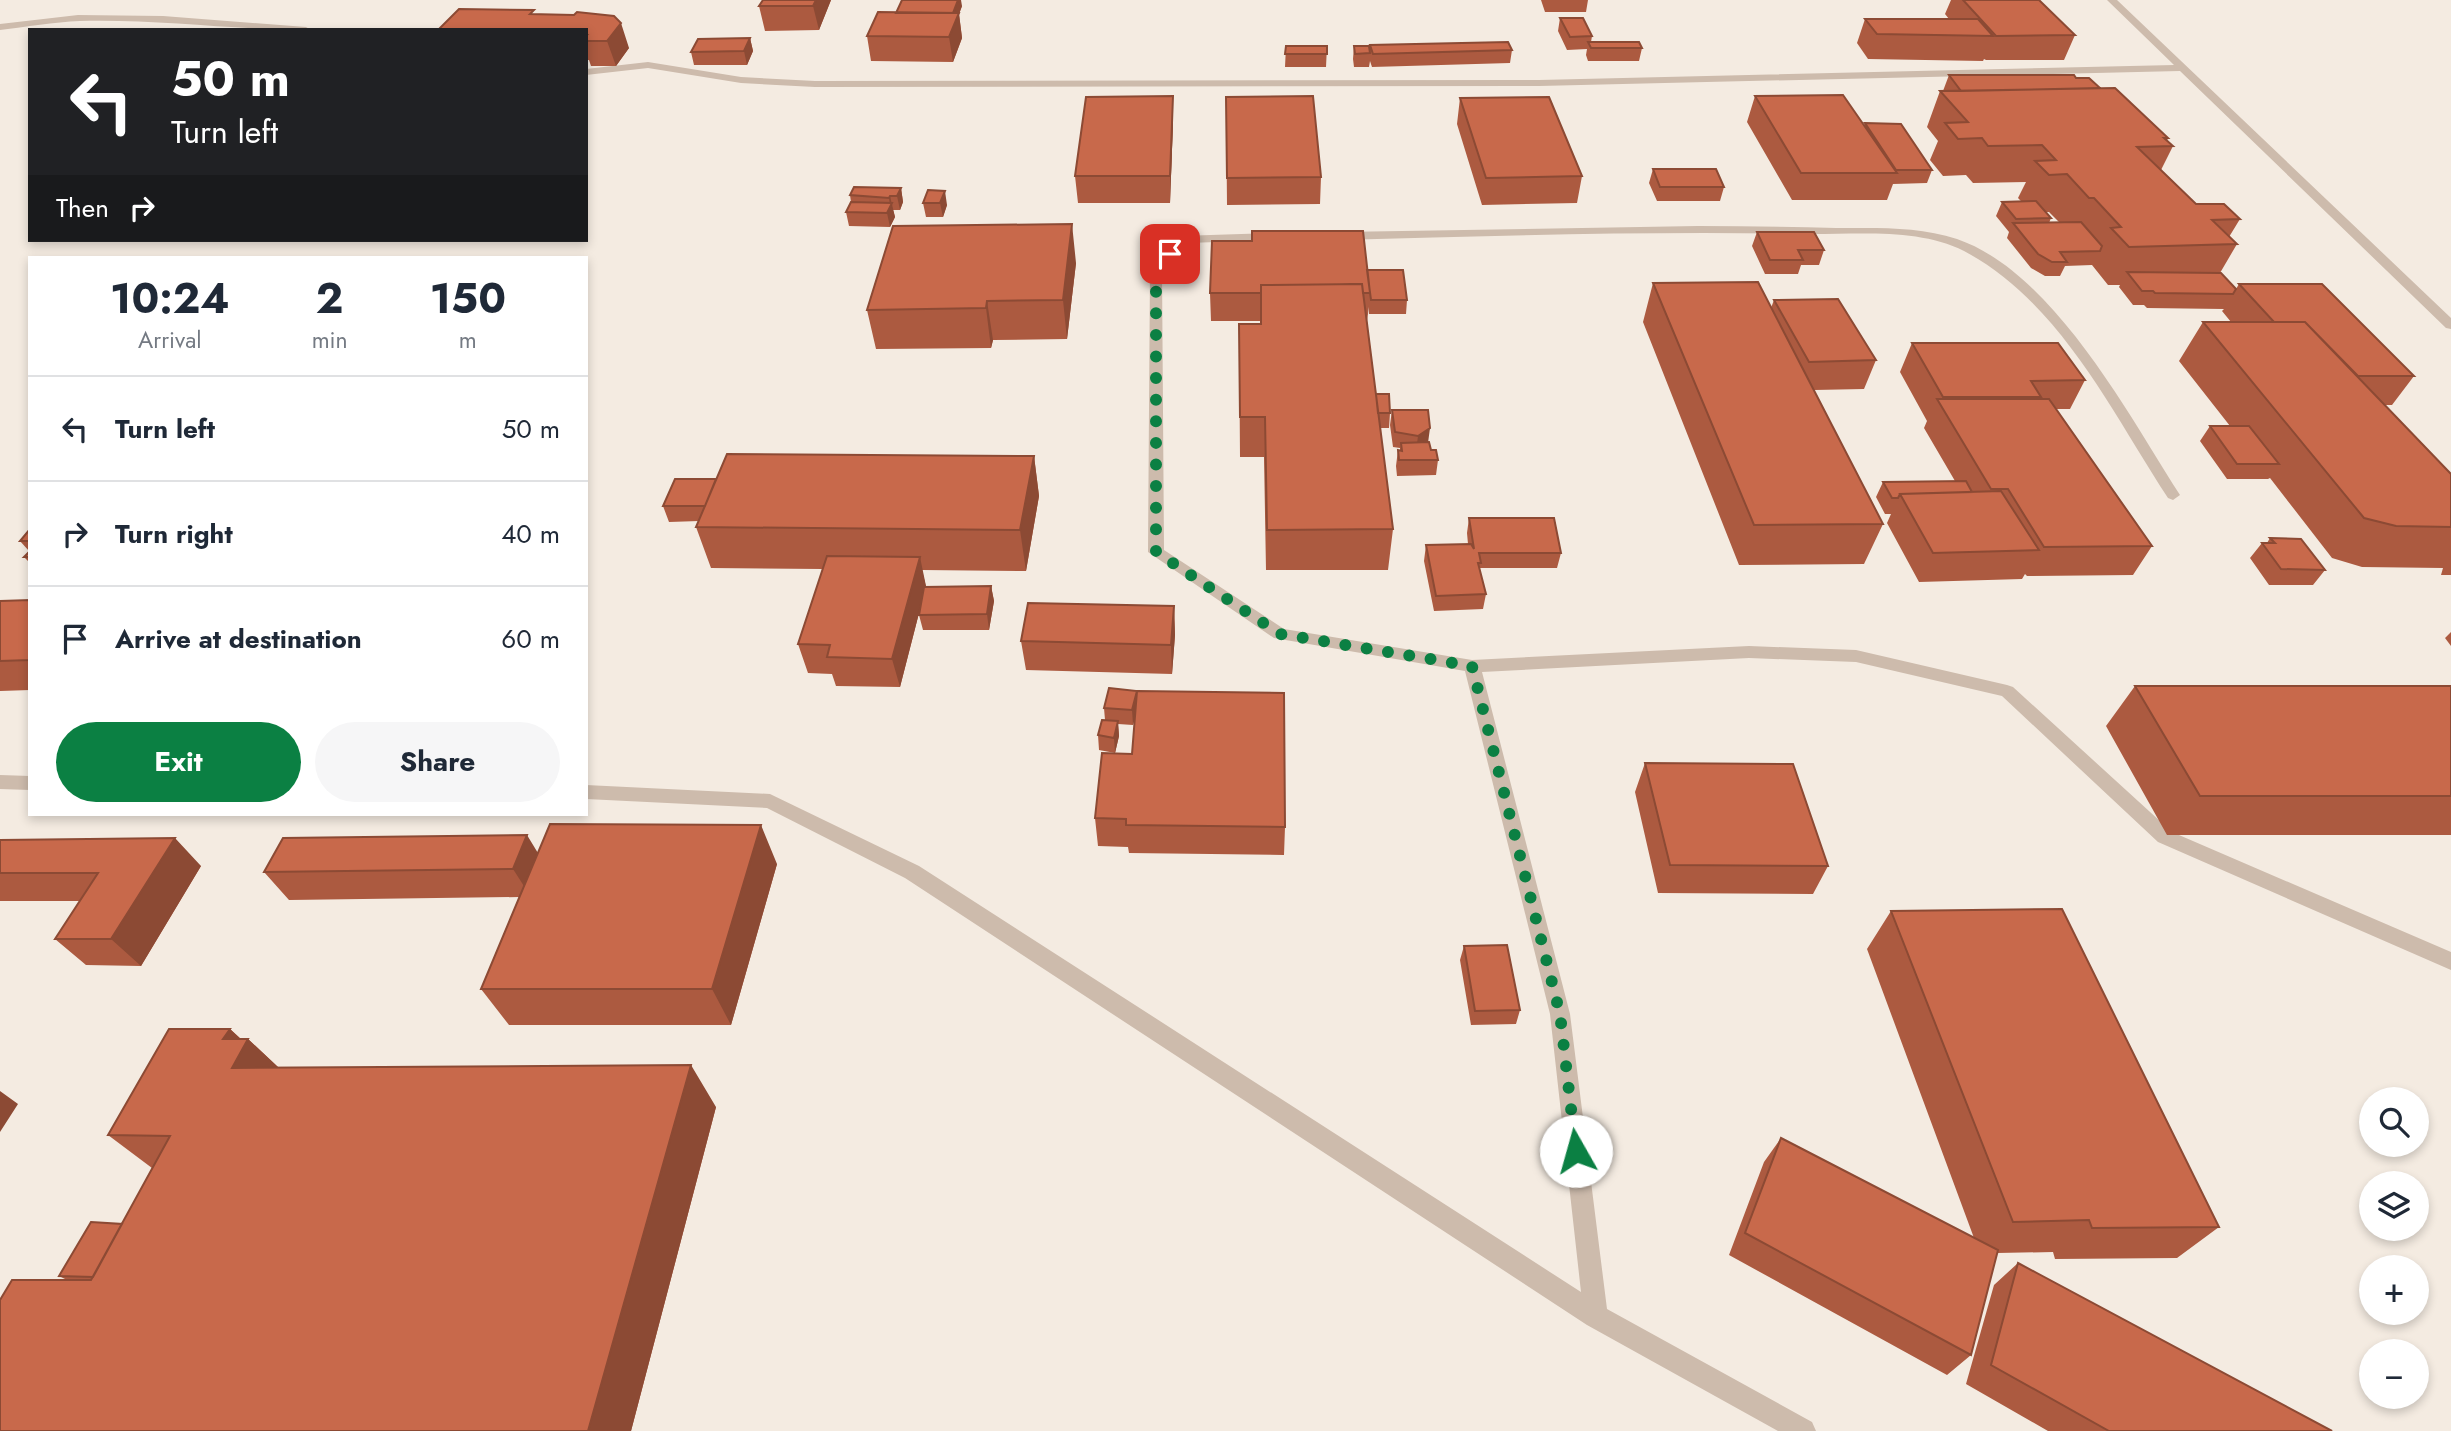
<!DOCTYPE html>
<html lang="en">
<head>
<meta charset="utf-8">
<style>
  :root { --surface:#fff; --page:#f6f6f7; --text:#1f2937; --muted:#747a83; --line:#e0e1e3; --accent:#0b8043 }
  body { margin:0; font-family:Jost,sans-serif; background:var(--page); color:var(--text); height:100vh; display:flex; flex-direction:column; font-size:26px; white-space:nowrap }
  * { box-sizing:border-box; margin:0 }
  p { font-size:23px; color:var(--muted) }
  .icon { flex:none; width:38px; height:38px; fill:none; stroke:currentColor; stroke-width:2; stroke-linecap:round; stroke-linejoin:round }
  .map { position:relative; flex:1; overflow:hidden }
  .details { position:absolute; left:28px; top:256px; width:560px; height:560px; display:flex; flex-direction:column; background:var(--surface); border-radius:0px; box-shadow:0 4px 10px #0003 }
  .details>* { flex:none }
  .hud { position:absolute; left:28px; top:28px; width:560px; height:214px; border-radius:0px; box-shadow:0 4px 10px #0003; background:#202124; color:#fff; overflow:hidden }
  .fabs { position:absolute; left:2359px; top:1087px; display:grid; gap:14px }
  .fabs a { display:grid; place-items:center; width:70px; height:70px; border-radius:50%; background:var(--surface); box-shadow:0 4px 10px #0003; font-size:35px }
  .pin { position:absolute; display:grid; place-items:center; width:60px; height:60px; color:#fff; margin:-30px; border-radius:14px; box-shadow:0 4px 10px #0006 }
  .me { position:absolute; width:77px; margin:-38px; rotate:353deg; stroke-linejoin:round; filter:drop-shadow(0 0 5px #0008) }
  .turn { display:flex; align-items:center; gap:24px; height:147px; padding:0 28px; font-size:32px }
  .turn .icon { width:91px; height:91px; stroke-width:2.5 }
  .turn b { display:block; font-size:49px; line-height:60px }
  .then { display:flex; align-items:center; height:66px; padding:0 28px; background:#0003; gap:14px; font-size:26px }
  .eta { display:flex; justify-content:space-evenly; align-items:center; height:119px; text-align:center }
  .eta b { font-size:42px; font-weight:700; line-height:49px }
  .action { display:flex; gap:14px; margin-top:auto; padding:14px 28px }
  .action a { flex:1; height:80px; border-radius:42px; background:var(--accent); color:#fff; font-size:28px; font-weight:700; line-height:80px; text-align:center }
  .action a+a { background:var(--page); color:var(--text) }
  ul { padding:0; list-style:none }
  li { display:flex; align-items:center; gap:21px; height:105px; padding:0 28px; border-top:2px solid var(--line) }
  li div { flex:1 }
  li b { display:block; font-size:26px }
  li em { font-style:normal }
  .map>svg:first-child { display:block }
</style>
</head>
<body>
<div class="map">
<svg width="2451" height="1431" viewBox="0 0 2451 1431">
  <rect width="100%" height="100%" fill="#f4ebe1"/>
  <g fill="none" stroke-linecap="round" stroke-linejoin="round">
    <!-- minor -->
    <path fill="#cdbbac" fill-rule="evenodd" d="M2107 0H2117L2451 318V329L2446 328 2180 71 1539 86 815 87 741 83 648 68 586 75V69L648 62 741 77 815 81 1539 80 2174 65Z
      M78 15 163 16 306 27 311 30C234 30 157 19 80 21 54 22 26 27 0 30V24Z
      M1698 226C1744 226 1790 227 1836 228 1876 228 1918 226 1957 239 2053 272 2128 414 2180 495L2173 500 2168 498C2111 411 2060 302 1964 251 1917 227 1853 235 1802 234 1648 231 1494 236 1340 240L1334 236 1340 232Z
      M1273 233 1277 234V240L1187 243 1162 270 1164 550 1284 629 1472 660 1749 646 1856 650 2007 685 2013 687 2172 832 2451 952V970L2158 842 2002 696 1856 662 1749 658 1482 672 1570 1014 1607 1309 1812 1422 1816 1431H1778L1587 1325 905 878 767 808 586 799V785L770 794 919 866 1581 1292 1550 1014 1465 671 1274 638 1148 552 1150 269 1180 236Z
      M0 775 30 776V790L0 789Z"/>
  </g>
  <!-- wall -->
  <path fill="#ac5a40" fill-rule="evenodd" d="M831 0 819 30 765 31 759 6Z
    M1541 0H1588L1586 12H1545Z
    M1951 0H1963L2075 35 2064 60H1986L1984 59 1983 61 1868 59 1857 43 1865 19H1949L1945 14Z
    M962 6 959 14 962 38 953 62 871 61 867 36 896 13Z
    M535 14 574 15 629 48 616 66H591L589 60H586V30Z
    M1560 18 1592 36 1591 42 1642 48 1639 61H1588L1586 55 1587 49 1567 50 1558 31Z
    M750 38 753 51 747 65H694L691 52Z
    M1370 45 1512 50 1510 63 1372 67 1370 61 1369 67H1354L1353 59 1354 46 1370 51Z
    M1286 46H1327L1326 67H1285Z
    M1949 75 2076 78 2100 88 2168 138 2167 141 2173 146 2161 170 2196 204 2240 219 2229 237 2237 244 2220 273 2236 289 2239 284 2414 376 2392 405H2385L2451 474V575H2441L2443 568 2362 567 2332 558 2270 478 2268 479H2227L2200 441 2210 426H2230L2179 361 2203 322H2231L2222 311 2224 309 2147 308 2144 305H2133L2119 287 2120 285H2108L2092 265 2065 266 2060 276H2045L2031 268 2007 238 2009 232 1996 216 2002 202 2021 201 2018 198 2026 182 1973 183 1966 175 1943 176 1930 160 1938 141 1927 127 1940 91H1943ZM2046 212H2049L2059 222 2049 223 2051 218Z
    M1173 96V122L1170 203H1078L1075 176Z
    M1755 96 1864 126 1865 123 1932 170 1927 183 1893 184 1887 200H1792L1747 122Z
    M1226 97 1321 177 1320 204 1227 205Z
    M1460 98 1582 176 1577 203 1482 205 1457 124Z
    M1653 169 1724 187 1720 201H1657L1649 183Z
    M901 188 903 202 900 210H893L895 217 890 227 849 226 846 212 851 202 850 195Z
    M928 190 947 205 943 217H926L923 203Z
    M1757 232 1824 250 1819 265H1801L1798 274H1765L1752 246Z
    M1076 263 1067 339 993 340 991 348 876 349 867 310Z
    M1367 270 1407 300 1406 314H1369V307L1367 321 1376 394 1390 413 1389 428H1380L1393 529 1388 570H1266L1264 457H1240L1239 324H1260V321H1211L1210 293Z
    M1653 283 1771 308 1774 300 1876 360 1864 389 1814 390 1883 524 1864 564 1739 565 1643 322Z
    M1912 343 2085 380 2070 409H2056L2152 546 2133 575 2027 576 2025 574 2022 579 1919 582 1887 523 1891 514H1885L1876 497 1883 482 1955 481 1924 428 1927 421 1900 372Z
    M1392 410 1428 443 1431 450 1438 460 1436 475 1397 476 1396 466 1398 450 1400 451V448L1393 447 1390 425Z
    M1034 456 1039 496 1026 571 922 570 926 587 991 586 994 601 989 630H923L919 615 920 609 900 687 836 686 832 674 808 673 798 644 823 569 711 568 696 527 699 521 669 522 663 506 716 479Z
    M1469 518 1561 553 1557 568H1480V571L1486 594 1483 609 1434 611 1424 561 1426 545 1468 544 1467 533Z
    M30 529V563L24 557 29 551 20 541Z
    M2270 538 2325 570 2313 585H2269L2250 558 2262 543H2267Z
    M30 600V690L0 691V601Z
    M1174 606 1175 635 1172 674 1026 670 1021 641Z
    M2451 632V646L2445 638Z
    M2135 686H2451V835H2167L2106 726Z
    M1109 688 1285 827 1284 855 1129 853 1128 847 1098 846 1095 818 1132 754 1135 718 1133 725 1118 724 1119 736 1115 753 1099 750 1098 735 1105 720 1104 708Z
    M1645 763 1828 866 1813 894 1658 893 1635 792Z
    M0 840 201 866 141 966 86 965 55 939 80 901H0Z
    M538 853 777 864 731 1025H509L481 989 519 897 289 900 264 872Z
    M1891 911 2219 1227 2177 1258 2055 1259 2053 1252 1997 1253 1971 1355 1947 1375 1729 1255 1764 1162 1781 1138 1974 1238 1867 949Z
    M1464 946 1520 1010 1516 1024 1471 1025 1460 960Z
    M230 1029 241 1039H248L279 1068 716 1107 631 1431 67 1280 59 1276 122 1224 152 1168 108 1135Z
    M2018 1263 2332 1431H2048L1966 1384 1994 1285Z"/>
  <!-- shaded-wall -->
  <path fill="#8c4a34" d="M816 0H831L819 30 813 6Z
    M958 0H961L962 6 959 14 962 38 953 62 949 37 951 17Z
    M621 23 629 48 616 66 607 41Z
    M750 38 753 51 747 65 744 51Z
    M1173 96V122L1170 203V176Z
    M901 188 903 202 900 210 897 196Z
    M945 191 947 205 943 217 940 203Z
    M890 196 895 217 890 227 887 213 890 206 889 198Z
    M1072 224 1076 263 1067 339 1063 300Z
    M987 301 993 340 991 348 986 308Z
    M1430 428 1428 443 1416 451 1418 436Z
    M1034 456 1039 496 1026 571 1020 530Z
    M920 557 926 586 900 687 892 659Z
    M991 586 994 601 989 630 987 614Z
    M1174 606 1175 635 1172 674 1171 645Z
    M1137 691 1138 706 1133 725 1132 710Z
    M1118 721 1119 736 1115 753 1114 738Z
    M761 825 777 864 731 1025 712 989Z
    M527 835 544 863 531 897 513 869Z
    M175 838 201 866 141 966 111 939Z
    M230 1029 245 1043 248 1039 294 1082 232 1068 223 1039Z
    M691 1065 716 1107 631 1431H588Z
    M0 1091 18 1104 0 1132Z"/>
  <!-- building -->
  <path fill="#c8694b" stroke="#8c4a34" stroke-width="2" d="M763 0H816L813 6H759Z
    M902 0H958L953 13H896Z
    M1963 0H2039L2075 35 1996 36Z
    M459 9 534 10 530 14 574 15 577 12 614 16 621 23 607 41H586V36L587 35H586V30H438Z
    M878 12 959 13 949 37 867 36Z
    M1560 18H1583L1592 36 1570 37Z
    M1865 19H1978L1993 36 1877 34Z
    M750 38 744 51 691 52 698 39Z
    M1508 42 1512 50 1373 54 1370 45Z
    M1588 42H1639L1642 48H1591Z
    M1286 46H1327V54H1285Z
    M1354 46H1369L1370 53 1355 54Z
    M1949 75H2074L2076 78H2089L2100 88 1961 91Z
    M2115 88 2168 138H2164L2173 146 2137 147 2196 204H2224L2240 219 2212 220 2237 244 2129 247 2111 228 2121 227 2094 198H2089L2067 174 2049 175 2035 161 2056 160 2042 145 1988 146 1982 138 1958 139 1945 123 1968 122 1940 91Z
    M1843 95 1897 173H1801L1755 96Z
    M1173 96 1170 176H1075L1086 97Z
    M1313 96 1321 177 1227 178 1226 97Z
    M1549 97 1582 176 1486 178 1460 98Z
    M1865 123 1901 124 1932 170H1896Z
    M1653 169H1716L1724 187H1660Z
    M854 187 901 188 897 196H890L889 198 850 195Z
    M928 190 945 191 940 203H923Z
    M2036 201 2051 218 2016 219 2002 202Z
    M851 202 892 203 887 213 846 212Z
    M2081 222 2102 246 2100 251 2060 252 2067 262H2052L2038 254 2013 223Z
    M1072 224 1063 300 987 301 986 308 867 310 893 226Z
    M1252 231H1363L1370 293H1363L1362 284 1261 285V293H1210L1212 241H1252Z
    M1757 232H1814L1824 250H1798L1803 260H1770Z
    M1367 270H1403L1407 300H1371Z
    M2127 272 2221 273 2236 289 2233 294 2155 293 2153 291H2142Z
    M1758 282 1883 524 1754 525 1653 283Z
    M1362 284 1393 529 1267 530 1265 417H1240L1239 324H1261V285Z
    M2239 284H2322L2414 376H2358L2305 322H2274Z
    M1838 299 1876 360 1809 362 1774 300Z
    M2203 322H2305L2451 474V527L2396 526 2364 518Z
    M1912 343H2058L2085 380 2031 381 2041 397H1943Z
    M1376 394H1389L1390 413H1378Z
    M1937 399H2049L2152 546 2044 547 2008 489H1991Z
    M1392 410H1428L1430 428 1418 436 1395 432Z
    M2210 426H2249L2279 464H2237Z
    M1429 442 1431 450H1436L1438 460H1399L1398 450 1402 451 1401 443Z
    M727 454 1034 456 1020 530 696 527Z
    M675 479H716L705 506H663Z
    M1966 481 1972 492 1900 494 1898 498H1892L1883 482Z
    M2001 491 2039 550 1933 553 1900 494Z
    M1469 518H1554L1561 553H1479L1481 563H1478L1486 594 1436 596 1426 545 1471 544 1474 549Z
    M30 529V541H20Z
    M2270 538 2301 539 2325 570 2281 569 2262 543H2275Z
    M30 551V557H24Z
    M827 556 920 557 892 659 827 657 830 645 798 644Z
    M991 586 987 614 919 615 924 587Z
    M30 600V660L0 661V601Z
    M1028 603 1174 606 1171 645 1021 641Z
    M2135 686H2451V796H2200Z
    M1109 688 1137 691 1132 710 1104 708Z
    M1137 691 1284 693 1285 827 1126 825V819L1095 818 1102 753 1132 754Z
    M1102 720 1118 721 1114 738 1098 735Z
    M1645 763 1793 764 1828 866 1670 865Z
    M550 824 761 825 712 989H481Z
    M527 835 513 869 264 872 283 838Z
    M175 838 111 939H55L98 873H0V840Z
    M2062 909 2219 1227 2092 1228 2089 1220 2013 1222 1891 911Z
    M1507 945 1520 1010 1475 1011 1464 946Z
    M169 1029H230L223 1039H248L232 1068 691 1065 588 1431H0V1300L12 1280H91L170 1136 108 1135Z
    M1781 1138 1998 1250 1971 1355 1745 1233Z
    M91 1222 122 1224 93 1277 59 1276Z
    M2018 1263 2332 1431H2109L1991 1365Z"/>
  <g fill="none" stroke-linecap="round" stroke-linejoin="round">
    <!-- route -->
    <path stroke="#0b8043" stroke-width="12" stroke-dasharray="0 21.6" d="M1170 254 1156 269V552L1280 634 1472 666 1560 1014 1576 1151"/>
  </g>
</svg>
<div class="fabs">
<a><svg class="icon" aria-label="search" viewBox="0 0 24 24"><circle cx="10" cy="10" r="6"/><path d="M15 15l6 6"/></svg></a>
<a><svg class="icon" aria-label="layers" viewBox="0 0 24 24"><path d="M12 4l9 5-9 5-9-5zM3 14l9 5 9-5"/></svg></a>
<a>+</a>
<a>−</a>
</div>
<div class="pin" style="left:1170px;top:254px;background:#d93025"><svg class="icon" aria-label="arrive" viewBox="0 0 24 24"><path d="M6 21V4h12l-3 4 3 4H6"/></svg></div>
<svg class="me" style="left:1576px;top:1151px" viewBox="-20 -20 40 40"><circle r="19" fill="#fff"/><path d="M0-13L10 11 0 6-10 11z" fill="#0b8043"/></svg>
<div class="hud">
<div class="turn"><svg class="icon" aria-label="left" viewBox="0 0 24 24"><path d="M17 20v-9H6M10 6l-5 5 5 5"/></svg><div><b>50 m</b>Turn left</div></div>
<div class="then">Then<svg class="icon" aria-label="right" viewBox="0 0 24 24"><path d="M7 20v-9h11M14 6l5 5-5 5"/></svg></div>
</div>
<section class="details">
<div class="eta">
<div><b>10:24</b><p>Arrival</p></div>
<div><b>2</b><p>min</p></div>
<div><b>150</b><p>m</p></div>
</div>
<ul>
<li><svg class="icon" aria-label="left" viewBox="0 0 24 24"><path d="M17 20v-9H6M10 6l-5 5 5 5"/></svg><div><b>Turn left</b></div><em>50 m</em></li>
<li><svg class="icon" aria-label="right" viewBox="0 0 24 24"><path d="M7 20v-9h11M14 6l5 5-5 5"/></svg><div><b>Turn right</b></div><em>40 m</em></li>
<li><svg class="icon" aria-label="arrive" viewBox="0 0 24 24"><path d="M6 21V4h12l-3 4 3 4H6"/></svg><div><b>Arrive at destination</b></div><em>60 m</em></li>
</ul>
<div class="action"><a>Exit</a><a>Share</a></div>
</section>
</div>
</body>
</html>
